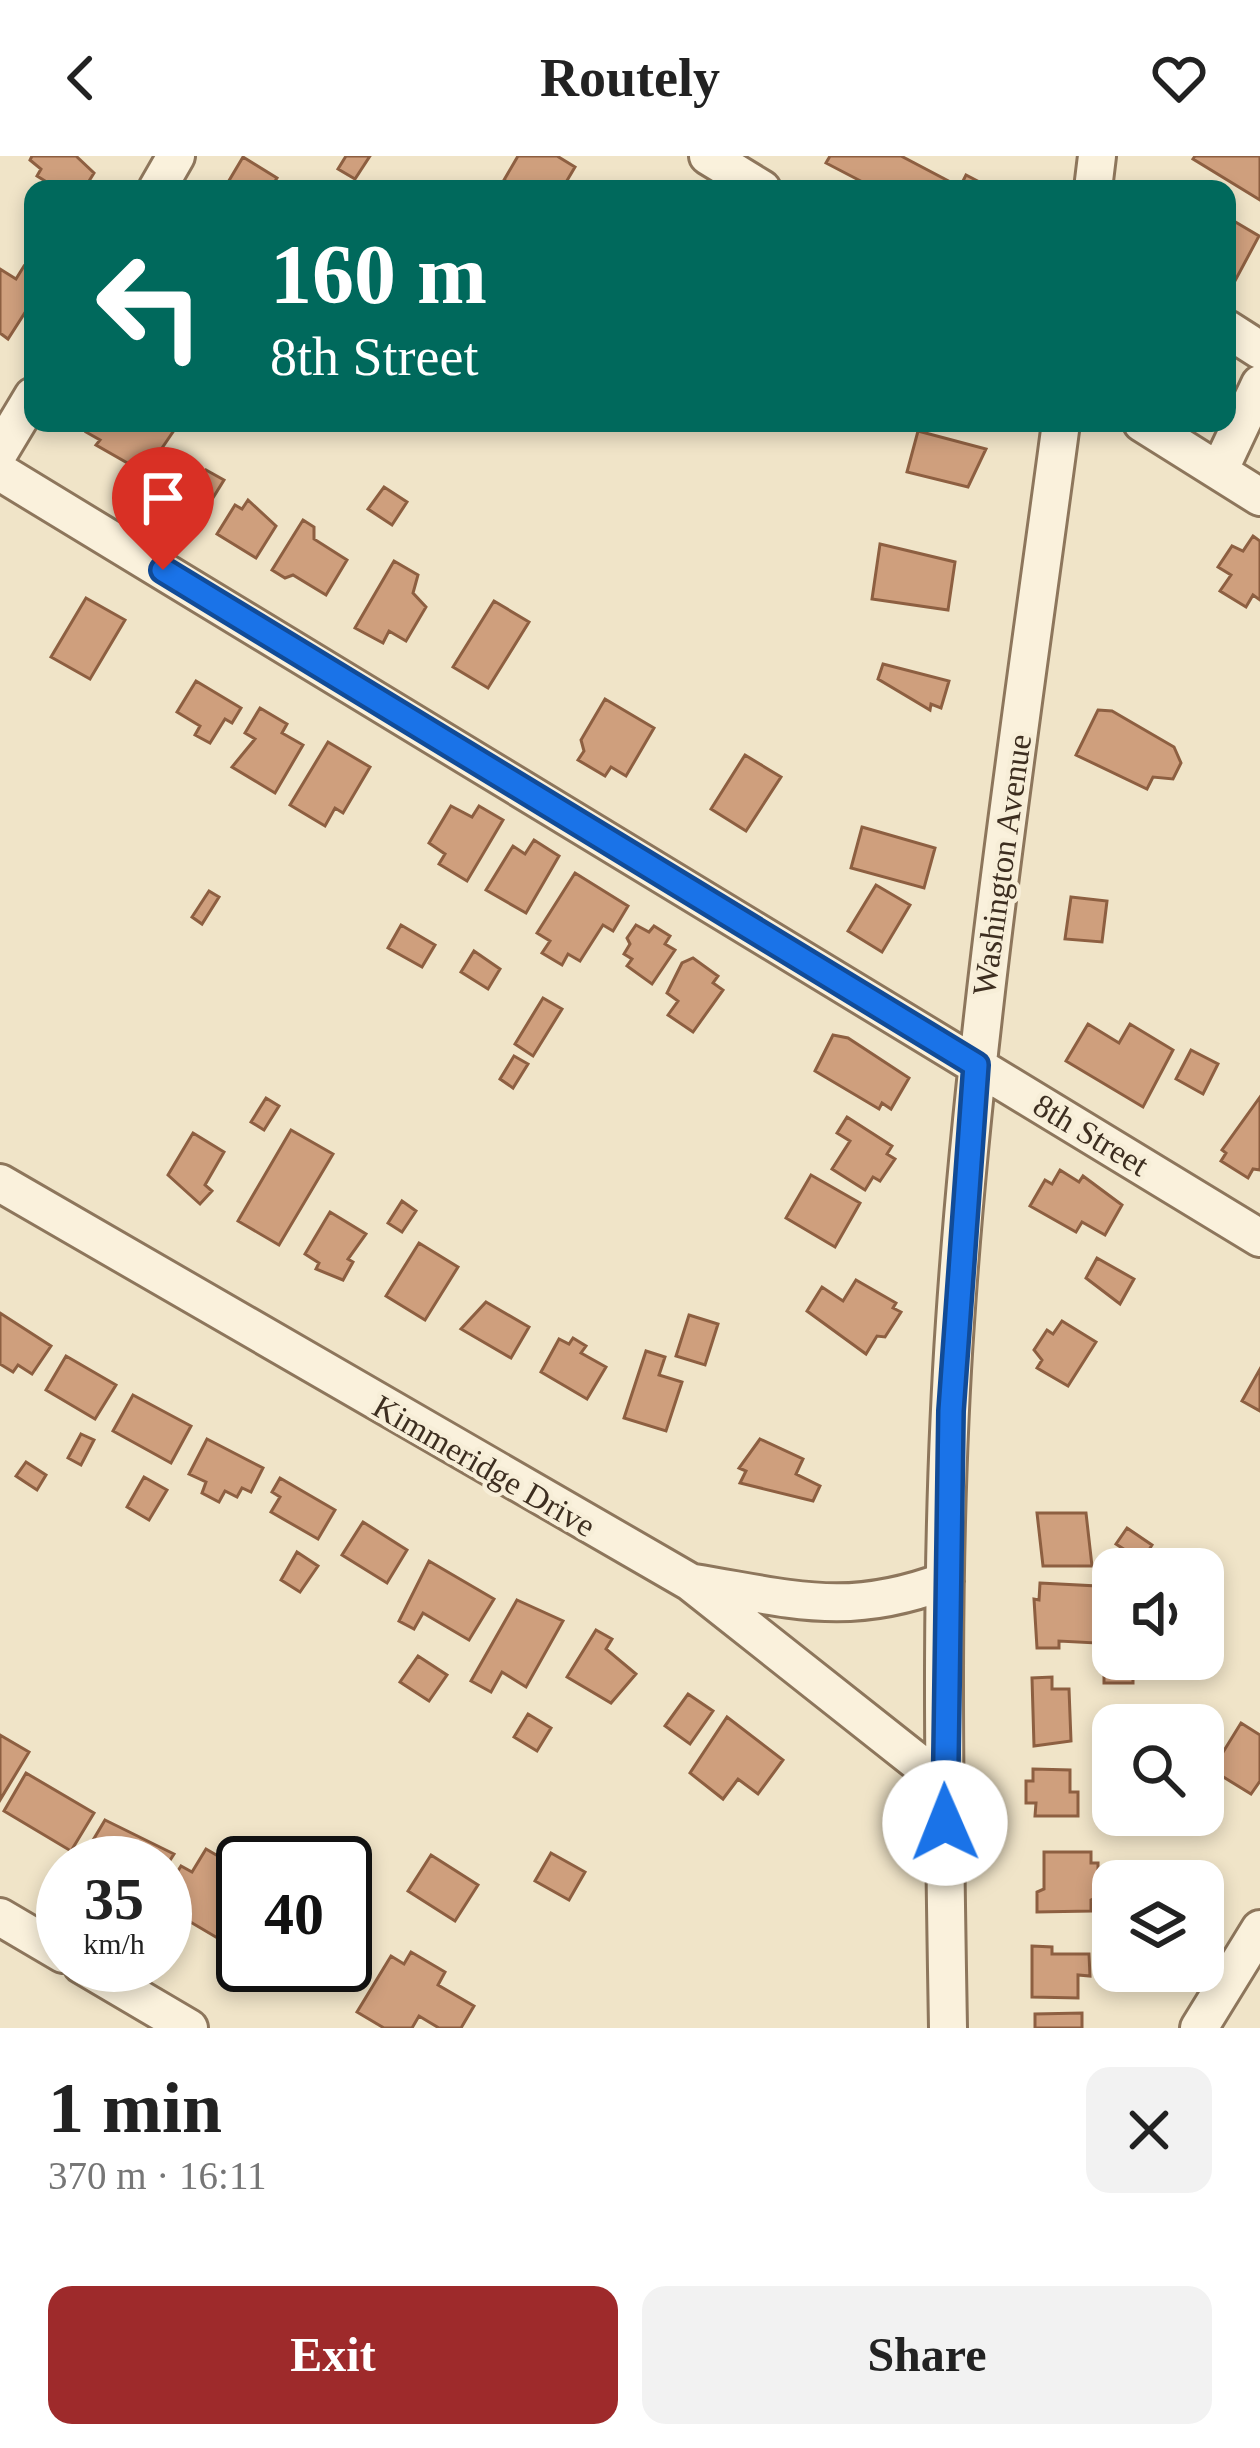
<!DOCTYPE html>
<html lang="en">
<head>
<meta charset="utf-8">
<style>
  :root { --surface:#fff; --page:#f2f2f2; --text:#222; --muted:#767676; --accent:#9e2a2b }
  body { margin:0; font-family:"Times New Roman",serif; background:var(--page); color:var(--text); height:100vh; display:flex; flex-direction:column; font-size:45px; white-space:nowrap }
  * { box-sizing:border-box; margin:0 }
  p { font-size:39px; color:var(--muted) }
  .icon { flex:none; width:66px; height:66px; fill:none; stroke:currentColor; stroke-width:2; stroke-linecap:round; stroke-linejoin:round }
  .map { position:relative; height:1872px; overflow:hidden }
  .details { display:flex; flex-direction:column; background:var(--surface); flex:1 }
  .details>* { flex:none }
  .banner { position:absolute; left:24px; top:24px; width:1212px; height:252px; border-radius:24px; box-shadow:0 6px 18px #0003; background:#00695c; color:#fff; overflow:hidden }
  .controls { position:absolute; left:1092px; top:1392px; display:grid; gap:24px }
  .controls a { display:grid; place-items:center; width:132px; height:132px; border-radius:24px; background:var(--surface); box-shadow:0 6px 18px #0003; font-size:60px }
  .speed { position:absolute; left:36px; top:1680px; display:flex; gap:24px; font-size:60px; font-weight:700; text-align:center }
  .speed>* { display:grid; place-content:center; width:156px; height:156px; border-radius:50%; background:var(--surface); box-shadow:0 6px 18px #0003; line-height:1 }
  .speed small { font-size:30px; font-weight:400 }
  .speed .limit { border:6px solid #111; border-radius:18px; background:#fff; color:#111 }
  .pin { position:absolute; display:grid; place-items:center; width:102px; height:102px; color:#fff; margin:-123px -51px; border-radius:50% 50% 50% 0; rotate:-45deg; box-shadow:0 0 12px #0007 }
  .pin .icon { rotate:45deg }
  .me { position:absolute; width:132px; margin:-66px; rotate:359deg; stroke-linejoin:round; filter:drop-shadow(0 0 9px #0008) }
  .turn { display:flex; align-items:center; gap:42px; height:252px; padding:0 48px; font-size:54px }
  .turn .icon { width:156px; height:156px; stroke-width:2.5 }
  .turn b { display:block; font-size:84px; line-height:102px }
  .round { display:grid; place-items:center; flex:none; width:126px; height:126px; border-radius:24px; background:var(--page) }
  .overview { display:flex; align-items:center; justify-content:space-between; height:204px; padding:0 48px }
  h1 { font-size:72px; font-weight:800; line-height:90px }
  .button { display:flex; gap:24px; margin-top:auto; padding:24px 48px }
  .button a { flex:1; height:138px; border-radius:24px; background:var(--accent); color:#fff; font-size:48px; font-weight:800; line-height:138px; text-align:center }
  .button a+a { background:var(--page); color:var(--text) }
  header { display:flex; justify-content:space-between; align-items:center; height:156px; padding:0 48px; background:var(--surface); font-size:54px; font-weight:800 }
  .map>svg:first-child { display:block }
</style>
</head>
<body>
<header><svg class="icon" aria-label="back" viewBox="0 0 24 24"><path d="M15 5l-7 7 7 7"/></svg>Routely<svg class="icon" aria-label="heart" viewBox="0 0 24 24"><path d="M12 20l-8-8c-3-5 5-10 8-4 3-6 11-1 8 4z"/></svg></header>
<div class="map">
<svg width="1260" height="1872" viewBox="0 0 1260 1872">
  <rect width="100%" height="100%" fill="#f0e4c8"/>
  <!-- building -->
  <path fill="#cf9f7d" stroke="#8d5f41" stroke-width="3" d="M32 0H76L94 17 84 33H58L37 20 41 13 30 4Z
    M346 0H370L355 23 338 13Z
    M518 0H557L575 11 562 33 514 30 504 24Z
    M830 0H901L960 31 966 19 993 33H876L826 7Z
    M1195 0H1260V44L1193 3Z
    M243 1 277 22 270 33H224Z
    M1227 61 1259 80 1229 136 1227 135Z
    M24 110 33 116V144L8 183 0 177V113L16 123Z
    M91 267H179L145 317 96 289 100 284 86 276Z
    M918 275 986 293 968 331 907 316Z
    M160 313 173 321 178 314 199 326 206 314 224 324 198 366 147 333Z
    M384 331 407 346 392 369 368 353Z
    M248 344 276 370 256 402 217 378 235 349 242 353Z
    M303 364 314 371V383L347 404 326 439 293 419 285 422 272 414Z
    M1253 380 1260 385V444L1253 439 1246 451 1220 435 1231 419 1218 411 1232 390 1243 395Z
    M880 388 955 406 948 454 872 443Z
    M394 405 418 419 413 437 426 451 406 485 389 475 383 487 355 472Z
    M86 442 125 464 90 523 51 501Z
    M494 445 529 466 488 532 453 511Z
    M883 508 949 525 941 552 931 548 930 554 878 523Z
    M196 525 241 552 232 567 225 563 210 587 195 579 200 570 177 556Z
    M605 543 654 572 626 620 611 611 605 620 578 604 584 595 581 584Z
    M260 552 287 568 282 577 303 589 275 637 232 611 255 583 245 577Z
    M1098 554 1112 555 1174 591 1181 607 1173 623 1153 621 1147 633 1076 599Z
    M328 586 370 611 343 657 335 652 325 670 290 649Z
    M745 599 781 621 746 675 711 653Z
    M451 650 472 661 479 650 503 664 467 725 439 708 445 698 429 687Z
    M862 671 935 692 924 732 851 712Z
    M534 684 559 700 526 757 486 734 513 690 525 698Z
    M575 717 628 750 613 775 603 769 580 805 568 798 562 809 542 797 550 785 537 777Z
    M876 729 910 749 882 796 848 775Z
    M209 735 219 741 202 768 192 761Z
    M1071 741 1107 745 1102 786 1065 783Z
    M401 769 435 789 422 811 388 792Z
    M636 769 649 776 654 770 670 780 665 788 675 794 652 828 627 810 632 803 624 798 630 788 627 782Z
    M474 795 500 813 488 833 461 816Z
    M693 802 718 820 713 827 723 834 693 876 668 859 678 845 667 837 682 807Z
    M543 842 562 853 533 900 515 888Z
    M1088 868 1119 887 1130 868 1173 894 1143 951 1066 905Z
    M833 879 848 882 909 922 891 953 882 947 879 953 815 915Z
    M1191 894 1218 908 1203 938 1176 923Z
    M514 900 528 908 513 932 500 923Z
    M1260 941V1014L1253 1013 1248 1022 1221 1005 1226 997 1222 994Z
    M266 942 279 950 264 974 251 966Z
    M847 961 892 990 887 998 895 1003 880 1025 873 1021 865 1034 832 1013 850 985 837 977Z
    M291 974 333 998 279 1089 238 1065Z
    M193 977 224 996 205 1029 212 1035 200 1048 168 1019Z
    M1060 1014 1079 1026 1083 1020 1122 1049 1105 1079 1082 1066 1076 1076 1030 1050 1045 1024 1052 1028Z
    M811 1019 860 1047 835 1091 786 1062Z
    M402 1045 416 1055 402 1076 388 1067Z
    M330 1056 366 1078 348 1103 353 1106 343 1124 316 1113 319 1107 305 1098Z
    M419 1087 458 1111 425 1164 386 1140Z
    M1097 1102 1134 1123 1120 1148 1086 1122Z
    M856 1124 896 1147 893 1152 901 1156 885 1181 877 1180 866 1198 807 1155 822 1131 843 1145Z
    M486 1146 529 1171 511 1202 461 1173Z
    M0 1157 51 1190 32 1218 18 1209 13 1216 0 1208Z
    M689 1159 718 1168 705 1209 676 1200Z
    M1062 1165 1096 1186 1068 1230 1037 1212 1042 1204 1034 1194 1047 1174 1053 1178Z
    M573 1182 586 1190 581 1197 606 1211 587 1243 541 1216 559 1183 569 1188Z
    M646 1195 665 1201 659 1219 682 1226 666 1275 624 1262Z
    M66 1200 116 1229 95 1263 46 1234Z
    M1260 1213V1255L1242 1245Z
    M133 1239 191 1270 171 1307 113 1275Z
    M81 1278 94 1284 81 1309 68 1302Z
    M207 1283 263 1312 251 1336 242 1332 237 1341 225 1335 219 1346 202 1337 206 1326 189 1318Z
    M760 1283 803 1303 796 1318 820 1330 813 1345 740 1327 746 1315 739 1312Z
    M26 1306 46 1319 37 1334 16 1320Z
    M144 1321 167 1334 149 1364 127 1351Z
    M280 1322 335 1354 318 1383 271 1356 280 1341 272 1336Z
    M1037 1357H1086L1092 1410H1043Z
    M363 1366 407 1394 387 1427 342 1399Z
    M1127 1372 1152 1389 1142 1405 1116 1388Z
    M297 1396 318 1410 300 1436 281 1424Z
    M429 1405 494 1443 469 1484 423 1457 414 1473 399 1465Z
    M1040 1427 1097 1430 1096 1487 1059 1485V1492H1037L1034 1443 1039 1444Z
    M517 1444 563 1465 526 1531 502 1516 491 1536 471 1525Z
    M596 1474 612 1483 606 1493 636 1518 611 1547 567 1521Z
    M418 1500 447 1519 429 1545 400 1526Z
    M1104 1511H1133V1527H1104Z
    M1052 1521V1533H1069L1071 1585 1034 1590 1032 1522Z
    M688 1538 713 1555 690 1588 665 1570Z
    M528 1558 551 1572 537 1595 514 1581Z
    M727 1561 783 1604 758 1638 738 1623 723 1643 690 1617Z
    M1241 1567 1260 1579V1625L1251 1638 1212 1614Z
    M0 1579 29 1596 0 1644Z
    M1033 1613 1070 1614V1636H1078V1660H1035L1036 1647H1026V1625H1033Z
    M26 1617 94 1657 71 1695 4 1655Z
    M105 1664 174 1698 165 1712V1707H93L83 1701Z
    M206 1693 242 1714 229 1736 243 1744V1759L226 1787 165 1751V1736L181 1710 192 1716Z
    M1044 1696H1091V1707H1098V1741L1091 1744V1755L1037 1756V1736L1044 1733Z
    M551 1697 585 1716 569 1744 535 1725Z
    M431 1699 478 1729 455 1765 408 1735Z
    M1032 1790 1052 1791V1798H1089L1090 1820 1078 1819V1842L1032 1841Z
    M411 1796 445 1816 438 1829 474 1850 461 1872H439L419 1860 412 1872H384L357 1856 391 1800 404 1808Z
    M284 1809H331L317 1833Z
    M1082 1857V1872H1035V1858Z"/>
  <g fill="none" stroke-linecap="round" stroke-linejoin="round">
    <defs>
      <path id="minor" d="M708 0 762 33
        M157 33 176 0
        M1093 33 1097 0
        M1227 173 1260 194
        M1142 267 1260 341
        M0 295 33 240
        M1219 315 1260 228
        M0 316 1260 1082
        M0 1027 690 1426 944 1627
        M694 1427C793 1443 847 1462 945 1425
        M0 1761 63 1798
        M82 1809 189 1872
        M948 1872C944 1637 939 1401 955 1166 975 865 1021 566 1061 267
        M1199 1872 1260 1773"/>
    </defs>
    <!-- minor casing -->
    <use href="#minor" stroke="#8d765c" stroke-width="42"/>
    <!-- minor -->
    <use href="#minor" stroke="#faf1dc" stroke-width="36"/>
  </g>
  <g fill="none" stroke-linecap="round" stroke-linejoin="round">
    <defs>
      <path id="route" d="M163 414 976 909 951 1255 945 1667"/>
    </defs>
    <!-- route casing -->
    <use href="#route" stroke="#114b97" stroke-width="30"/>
    <!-- route -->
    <use href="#route" stroke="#1a73e8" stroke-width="21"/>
  </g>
  <g text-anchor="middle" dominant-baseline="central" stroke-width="9" stroke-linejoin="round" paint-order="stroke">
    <!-- street labels -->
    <g font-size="33" fill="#3d2e20" stroke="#f7eed8">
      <text transform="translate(1002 709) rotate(-82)">Washington Avenue</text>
      <text transform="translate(1091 979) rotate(31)">8th Street</text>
      <text transform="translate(484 1310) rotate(30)">Kimmeridge Drive</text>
    </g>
  </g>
</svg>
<div class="controls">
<a><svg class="icon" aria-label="sound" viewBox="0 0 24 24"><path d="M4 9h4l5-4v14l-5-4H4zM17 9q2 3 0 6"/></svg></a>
<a><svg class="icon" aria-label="search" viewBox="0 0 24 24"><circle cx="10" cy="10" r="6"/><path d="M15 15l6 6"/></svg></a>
<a><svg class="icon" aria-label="layers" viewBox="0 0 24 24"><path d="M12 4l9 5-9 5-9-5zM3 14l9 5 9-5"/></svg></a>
</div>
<div class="speed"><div>35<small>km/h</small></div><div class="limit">40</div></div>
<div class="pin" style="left:163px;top:414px;background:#d93025"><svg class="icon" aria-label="arrive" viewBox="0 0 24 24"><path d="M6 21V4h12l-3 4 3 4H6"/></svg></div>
<svg class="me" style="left:945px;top:1667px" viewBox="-20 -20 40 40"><circle r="19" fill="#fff"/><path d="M0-13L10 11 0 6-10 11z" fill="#1a73e8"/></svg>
<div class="banner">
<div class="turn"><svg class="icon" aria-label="left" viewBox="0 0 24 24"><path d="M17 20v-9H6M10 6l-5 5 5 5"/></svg><div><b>160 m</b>8th Street</div></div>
</div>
</div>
<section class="details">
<div class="overview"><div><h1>1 min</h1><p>370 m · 16:11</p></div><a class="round"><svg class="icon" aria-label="close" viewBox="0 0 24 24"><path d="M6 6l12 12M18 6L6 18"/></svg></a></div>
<div class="button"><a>Exit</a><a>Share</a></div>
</section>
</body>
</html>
